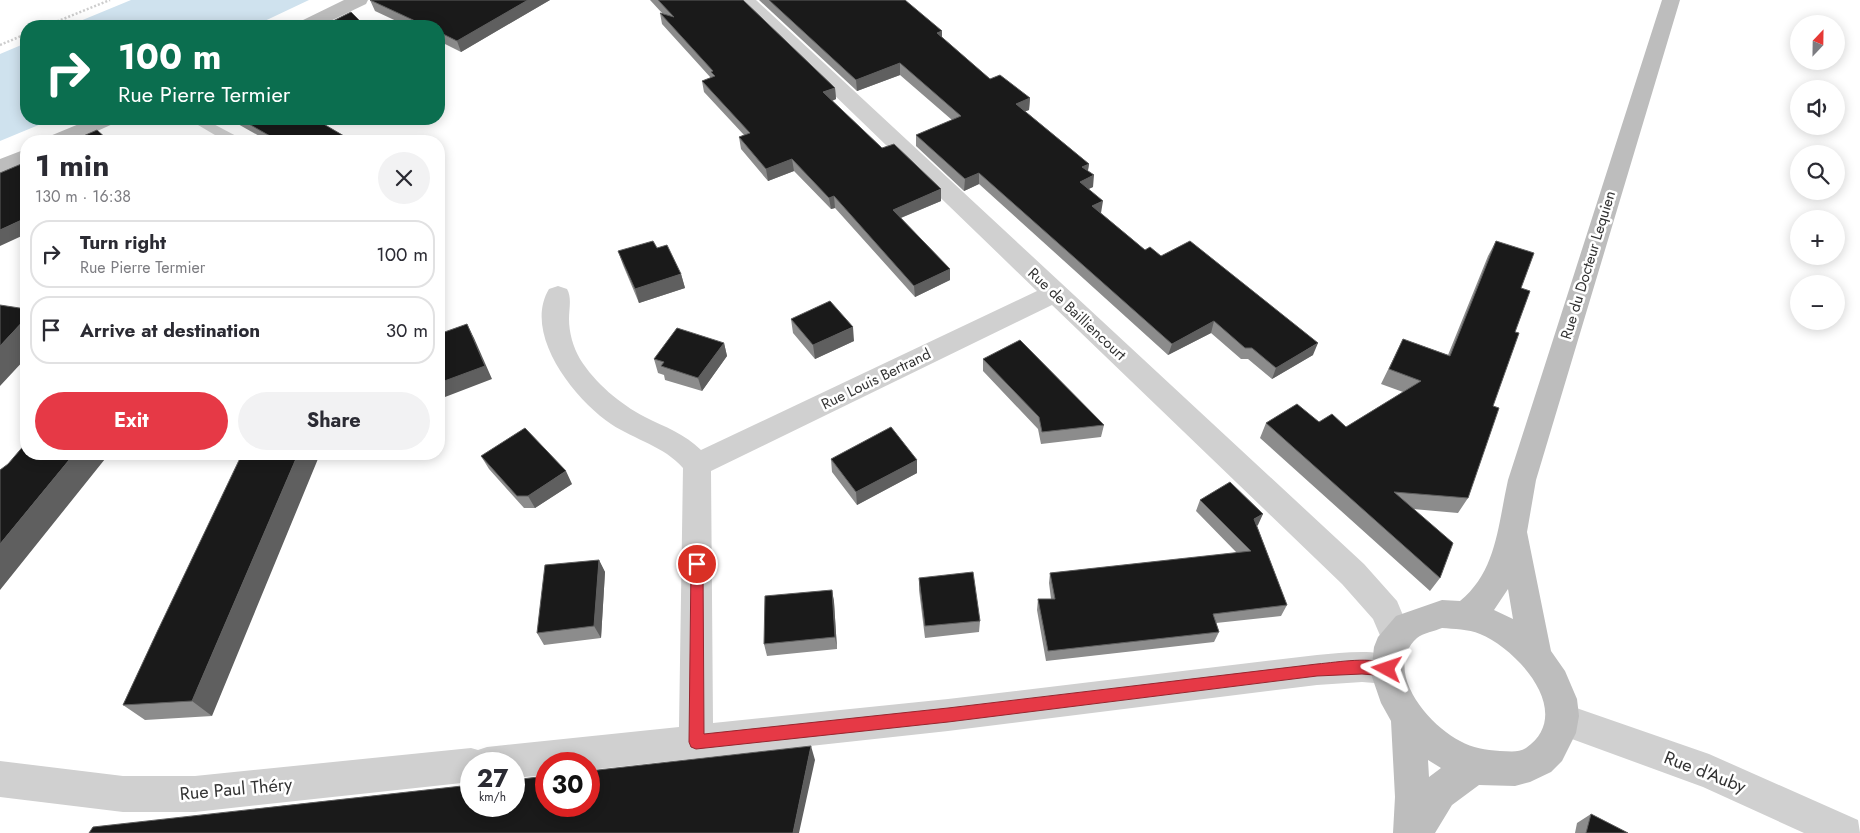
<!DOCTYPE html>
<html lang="en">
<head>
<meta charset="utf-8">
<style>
  :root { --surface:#fff; --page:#f2f2f3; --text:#2b2b33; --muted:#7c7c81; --line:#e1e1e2; --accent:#e63946 }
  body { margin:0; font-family:Jost,sans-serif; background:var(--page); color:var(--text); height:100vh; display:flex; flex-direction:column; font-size:19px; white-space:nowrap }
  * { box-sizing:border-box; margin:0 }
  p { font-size:16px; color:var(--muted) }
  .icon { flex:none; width:28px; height:28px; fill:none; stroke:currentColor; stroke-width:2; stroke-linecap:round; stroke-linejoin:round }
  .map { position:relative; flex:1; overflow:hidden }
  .panel { position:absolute; left:20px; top:135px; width:425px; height:325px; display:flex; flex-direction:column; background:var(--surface); border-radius:20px; box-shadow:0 2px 12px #0003 }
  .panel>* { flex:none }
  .banner { position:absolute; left:20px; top:20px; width:425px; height:105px; border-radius:20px; box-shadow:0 2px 12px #0003; background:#0b6e4f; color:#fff; overflow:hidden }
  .needle { width:32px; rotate:22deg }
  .fabs { position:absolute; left:1790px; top:15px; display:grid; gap:10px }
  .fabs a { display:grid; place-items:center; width:55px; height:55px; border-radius:50%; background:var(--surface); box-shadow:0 2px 12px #0003; font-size:25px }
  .speed { position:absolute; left:460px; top:752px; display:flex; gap:10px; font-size:25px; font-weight:700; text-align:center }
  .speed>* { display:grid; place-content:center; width:65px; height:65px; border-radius:50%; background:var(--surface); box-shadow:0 2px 12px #0003; line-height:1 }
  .speed small { font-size:12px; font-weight:400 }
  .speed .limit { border:8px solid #d22; background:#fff; color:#111 }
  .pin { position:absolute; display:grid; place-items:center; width:42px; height:42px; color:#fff; margin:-21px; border:2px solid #fff; border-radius:50%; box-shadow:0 1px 5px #0007 }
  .me { position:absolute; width:55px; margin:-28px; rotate:275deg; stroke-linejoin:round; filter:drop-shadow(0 0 4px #0008) }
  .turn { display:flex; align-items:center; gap:18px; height:105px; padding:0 15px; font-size:22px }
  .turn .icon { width:65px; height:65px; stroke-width:2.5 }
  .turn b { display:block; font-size:35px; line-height:42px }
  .round { display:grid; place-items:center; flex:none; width:52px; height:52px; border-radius:26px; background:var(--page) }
  .overview { display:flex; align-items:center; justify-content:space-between; height:85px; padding:0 15px }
  h1 { font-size:30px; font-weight:700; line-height:38px }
  .action { display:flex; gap:10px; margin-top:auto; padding:10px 15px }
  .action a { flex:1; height:58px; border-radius:30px; background:var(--accent); color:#fff; font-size:20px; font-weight:700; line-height:58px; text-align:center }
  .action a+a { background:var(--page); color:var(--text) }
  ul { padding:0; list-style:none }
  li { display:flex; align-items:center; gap:15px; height:68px; margin:0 10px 8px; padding:0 5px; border:2px solid var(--line); border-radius:20px }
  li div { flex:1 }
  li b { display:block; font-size:19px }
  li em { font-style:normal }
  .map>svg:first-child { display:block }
</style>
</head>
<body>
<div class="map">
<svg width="1860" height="833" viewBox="0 0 1860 833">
  <rect width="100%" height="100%" fill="#fff"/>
  <!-- water -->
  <path fill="#cfe2ee" d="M131 0H309L254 26H68Z
    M26 43V119H53L0 141V54Z"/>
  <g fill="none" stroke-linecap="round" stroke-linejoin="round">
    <!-- path -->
    <path stroke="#cdcdcd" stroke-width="2.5" stroke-dasharray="2 2" stroke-linecap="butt" d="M46 26 110 0
      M0 45 26 34"/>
    <!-- lane -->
    <path fill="#d0d0d0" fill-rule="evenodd" d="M188 119H204L240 138 242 141H225Z"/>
    <!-- street -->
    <path fill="#d0d0d0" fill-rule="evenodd" d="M736 0H756L1364 564 1397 601 1412 637 1407 647 1396 652 1385 647 1373 619 1342 584 1052 305 711 471 713 723 948 699 1317 655C1344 653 1373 648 1399 658L1403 669 1399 680 1387 684 1362 682 1317 685 948 731 589 770V764H546V775L514 778V764H471V782L195 812H123L0 797V761L123 776H195L471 748 478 750 487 747 679 727 683 468C664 446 635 440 611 424 575 400 522 334 549 289L558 286 567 289C572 298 569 308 569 319 569 332 573 347 580 359 595 383 620 404 645 417 665 427 685 434 701 450L1037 291Z
      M1562 703 1709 754 1858 820 1860 833H1804L1703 787 1550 731 1545 719 1550 707Z"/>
    <!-- secondary -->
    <path fill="#bdbdbd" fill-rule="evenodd" d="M344 0H368L366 4 320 26H296L299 22Z
      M1662 0H1680L1536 480 1527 532 1551 651 1565 671 1577 699 1579 716 1576 733 1562 761 1551 772 1530 782 1515 786 1479 785 1452 805 1435 833H1393L1395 797 1391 721 1381 703 1371 674 1374 647 1378 637 1396 616 1442 600 1460 601C1497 571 1498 524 1508 480ZM1508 589 1513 619 1494 610ZM1442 628C1454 629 1468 629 1480 634 1517 649 1576 713 1526 748 1518 753 1509 751 1500 751 1485 750 1473 748 1460 741 1428 725 1382 670 1417 638 1423 633 1435 631 1442 628ZM1428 760 1441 768 1429 777Z
      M91 119H119L115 123 75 141H47L50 136Z
      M26 149V164L0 174V159Z"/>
  </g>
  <!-- wall -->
  <path fill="#8c8c8c" d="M370 0H550L461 52 439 41V26H407L375 11Z
    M650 0H743L835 88 836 99 832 101 882 148 941 201 901 218 950 269V280L915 297 835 208 831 209 794 171 768 181 741 149 739 137 744 135 704 92 702 81 711 78 662 24 660 13H662Z
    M759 0H905L942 37 990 79 1030 98 1029 110 1025 111 1089 164 1088 171 1093 187 1088 189 1101 213 1145 250 1161 256 1313 355 1272 379 1248 359H1241L1211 333 1168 355 979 184 964 191 916 146V135L952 120 900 75 857 91Z
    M229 119H315L344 136 347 141H268Z
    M1496 241 1521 288 1515 332 1493 406 1468 498 1458 513 1413 509 1440 578 1430 591 1260 438 1266 423 1319 422 1346 427 1403 392 1381 384 1403 339 1448 355 1488 256Z
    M657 248 681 274 685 288 639 303 623 265 618 251Z
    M791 319 854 341 815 359 793 333Z
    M724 343 727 356 702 391 665 380 664 375 658 373 654 359Z
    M983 359 1104 425 1101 437 1041 444 1038 429 983 371Z
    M481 456 572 484 535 508H524L489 469Z
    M831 459 917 460V473L857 505 832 472Z
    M1200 500 1258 525 1257 526 1287 605 1281 616 1216 623 1219 632 1214 642 1046 661 1037 610 1038 599H1051L1049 583 1050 573 1237 553 1196 511Z
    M599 560 605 572 601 638 544 645 537 633Z
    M919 578 980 621 979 632 925 638 919 590Z
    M832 590 834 602 837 649 767 656 764 644Z
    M158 630 212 716 145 720 123 705Z
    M1591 814 1628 833H1575L1577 823Z"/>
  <!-- shaded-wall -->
  <path fill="#5f5f5f" d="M528 0H550L461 52 457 41Z
    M942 31V42L937 33Z
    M900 63V75L857 91 856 80Z
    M835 88 836 99 824 104 823 92Z
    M1030 98 1029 110 1015 115 1016 104Z
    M344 136 347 141H335Z
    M792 159 794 171 768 181 766 169Z
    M1089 164 1087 175 1082 167Z
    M979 173V184L964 191 965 179Z
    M1094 175 1093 187 1078 194 1080 182Z
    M941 189V201L893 221V210Z
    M834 196 835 208 831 209 829 198Z
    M1103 201 1101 213 1091 218 1092 206Z
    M26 218V234L0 246V230Z
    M950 269V280L915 297 914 286Z
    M681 274 685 288 639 303 635 289Z
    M26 318V358L0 386V346Z
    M1214 321 1211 333 1168 355 1172 344Z
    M467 324 474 338 492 379 445 397 439 385V383Z
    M853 327 854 341 815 359 813 345Z
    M724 343 727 356 702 391 698 378Z
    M1318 343 1313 355 1272 379 1276 368Z
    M74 454H109L0 590V544Z
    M298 454H320L212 716 192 701Z
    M917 460V473L857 505 856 492Z
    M566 471 572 484 535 508 528 496Z
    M1263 514 1258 525 1250 530 1254 519Z
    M599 560 605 572 601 638 594 626Z
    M832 590 834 602 837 649 835 637Z
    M811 746 815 760 799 833H793Z"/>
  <!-- building -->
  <path fill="#1a1a1a" stroke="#5f5f5f" d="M370 0H528L457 41 439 32V26H426Z
    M658 0H743L835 88 823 92 882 148 894 144 941 189 893 210 950 269 914 286 834 196 829 198 792 159 766 169 739 137 750 133 702 81 715 76 711 72 713 71 660 13 674 17Z
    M769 0H905L942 31 937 33 990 79 1000 75 1030 98 1016 104 1089 164 1082 167 1094 175 1080 182 1103 201 1092 206 1145 250 1150 247 1161 256 1190 241 1318 343 1276 368 1252 348H1245L1214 321 1172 344 979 173 965 179 916 135 961 116 900 63 856 80Z
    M351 12 365 26H323Z
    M240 119H315L344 136 335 141H279Z
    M97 130 109 141H72Z
    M26 162V218L0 230V173Z
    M653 241 657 248 667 245 681 274 635 289 618 251Z
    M1496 241 1534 253 1521 288 1530 291 1515 332 1519 333 1493 406 1499 408 1468 498 1394 492 1453 543 1440 578 1266 423 1297 404 1319 422 1332 414 1346 427 1421 381 1389 369 1403 339 1450 356Z
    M830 301 853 327 813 345 791 319Z
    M0 305 26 309V318L0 346Z
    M467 324 485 366 439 383V334Z
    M677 328 724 343 698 378 661 366 664 362 654 359Z
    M1020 340 1104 425 1042 432 1039 417 983 359Z
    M891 427 917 460 856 492 831 459Z
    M525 428 566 471 528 496H517L481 456Z
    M26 443V454H74L0 544V470L8 464Z
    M242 454H298L192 701 123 705 158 630Z
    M1230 482 1263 514 1254 519 1287 605 1213 614 1219 632 1048 651 1038 599H1055L1050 573 1251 551 1200 500Z
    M599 560 594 626 537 633 545 565Z
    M973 572 980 621 925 626 919 578Z
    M832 590 835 637 764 644 765 596Z
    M811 746 793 833H89L93 827 471 785V806H514V780L546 776V806H589V771Z
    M1591 814 1628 833H1586Z"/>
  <!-- route -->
  <path fill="#e63946" stroke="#96252e" d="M697 558 701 560 703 564 704 734 948 708 1317 664C1340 662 1370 656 1392 665L1394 669 1392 674 1387 676 1362 674 1317 676 948 722 696 749 691 747 689 742 691 564 692 560Z"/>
  <g text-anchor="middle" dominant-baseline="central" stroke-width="5" stroke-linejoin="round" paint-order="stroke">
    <!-- street labels -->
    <g font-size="15" fill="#333" stroke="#fff">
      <text transform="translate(1588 265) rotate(-73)">Rue du Docteur Lequien</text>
      <text transform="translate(1077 314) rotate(43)">Rue de Bailliencourt</text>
      <text transform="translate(876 379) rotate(-26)">Rue Louis Bertrand</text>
    </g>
    <!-- near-street labels -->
    <g font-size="18" fill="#333" stroke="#fff">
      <text transform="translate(1705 772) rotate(21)">Rue d'Auby</text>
      <text transform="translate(236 789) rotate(-5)">Rue Paul Théry</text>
    </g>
  </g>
</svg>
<div class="fabs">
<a><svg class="needle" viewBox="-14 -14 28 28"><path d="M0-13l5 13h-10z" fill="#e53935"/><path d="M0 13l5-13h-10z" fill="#7c7c81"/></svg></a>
<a><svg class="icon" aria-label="sound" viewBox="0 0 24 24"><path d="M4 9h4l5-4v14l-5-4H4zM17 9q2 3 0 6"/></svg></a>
<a><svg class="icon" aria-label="search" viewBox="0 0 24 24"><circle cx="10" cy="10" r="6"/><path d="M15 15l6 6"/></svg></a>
<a>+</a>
<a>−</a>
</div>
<div class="speed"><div>27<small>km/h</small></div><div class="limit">30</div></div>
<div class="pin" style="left:697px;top:564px;background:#d93025"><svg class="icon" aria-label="arrive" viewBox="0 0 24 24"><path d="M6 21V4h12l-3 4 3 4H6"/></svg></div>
<svg class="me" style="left:1387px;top:669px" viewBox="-20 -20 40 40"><path d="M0-17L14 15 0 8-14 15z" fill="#e63946" stroke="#fff" stroke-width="4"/></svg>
<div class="banner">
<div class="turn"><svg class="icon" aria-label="right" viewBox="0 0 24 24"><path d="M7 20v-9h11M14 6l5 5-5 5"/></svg><div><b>100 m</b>Rue Pierre Termier</div></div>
</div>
<section class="panel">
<div class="overview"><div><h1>1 min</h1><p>130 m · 16:38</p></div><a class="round"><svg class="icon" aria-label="close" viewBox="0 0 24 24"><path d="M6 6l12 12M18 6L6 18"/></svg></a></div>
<ul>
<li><svg class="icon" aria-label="right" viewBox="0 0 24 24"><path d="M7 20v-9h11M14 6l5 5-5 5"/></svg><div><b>Turn right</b><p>Rue Pierre Termier</p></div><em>100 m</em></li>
<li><svg class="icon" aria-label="arrive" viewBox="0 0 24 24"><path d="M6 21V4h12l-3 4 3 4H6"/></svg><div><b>Arrive at destination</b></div><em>30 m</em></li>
</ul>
<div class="action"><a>Exit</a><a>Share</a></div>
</section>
</div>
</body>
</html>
